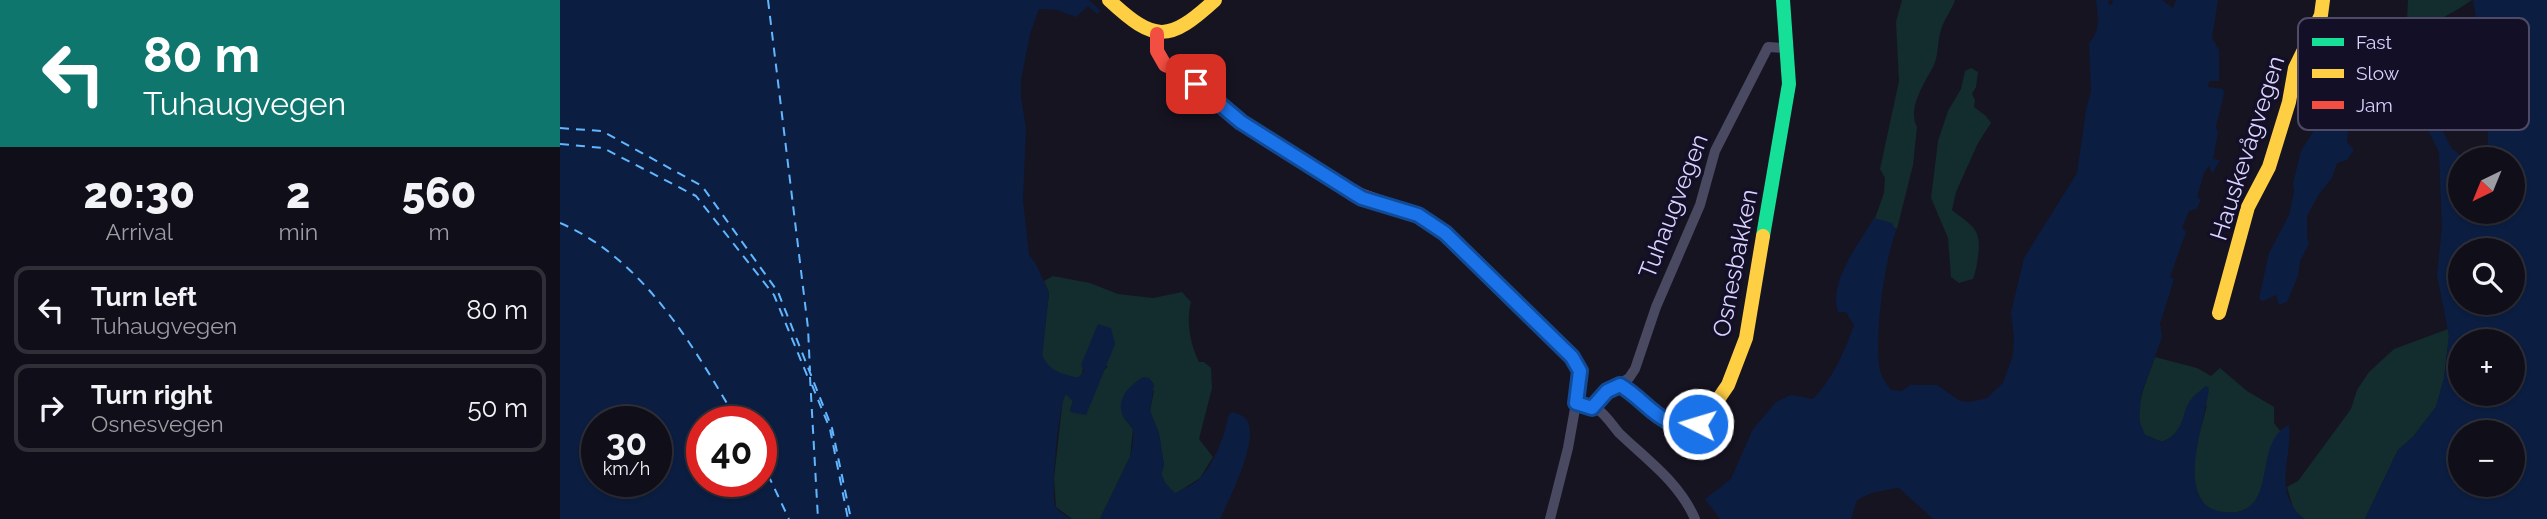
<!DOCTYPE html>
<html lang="en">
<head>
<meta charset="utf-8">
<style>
  :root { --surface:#100f19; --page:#1e1d26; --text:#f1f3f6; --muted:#9c9ca2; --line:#302f38 }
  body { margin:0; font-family:Raleway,sans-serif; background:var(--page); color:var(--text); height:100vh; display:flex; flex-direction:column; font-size:26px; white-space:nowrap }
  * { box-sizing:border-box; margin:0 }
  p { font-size:23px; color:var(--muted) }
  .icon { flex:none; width:38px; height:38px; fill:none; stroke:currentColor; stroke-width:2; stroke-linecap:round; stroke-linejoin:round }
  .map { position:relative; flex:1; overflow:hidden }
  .drawer { display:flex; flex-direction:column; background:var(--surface); width:560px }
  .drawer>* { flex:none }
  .top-card { background:#0f766e; color:#fff; overflow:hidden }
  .needle { width:46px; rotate:223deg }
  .tools { position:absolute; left:1888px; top:147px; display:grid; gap:14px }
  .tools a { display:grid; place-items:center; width:77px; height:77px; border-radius:50%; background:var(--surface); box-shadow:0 2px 5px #0004,0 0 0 2px var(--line); font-size:35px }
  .speed { position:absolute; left:21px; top:406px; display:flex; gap:14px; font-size:35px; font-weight:700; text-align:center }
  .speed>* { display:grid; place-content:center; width:91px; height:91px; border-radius:50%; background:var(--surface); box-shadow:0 2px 5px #0004,0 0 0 2px var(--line); line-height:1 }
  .speed small { font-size:18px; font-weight:400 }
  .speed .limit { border:10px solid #d22; background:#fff; color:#111 }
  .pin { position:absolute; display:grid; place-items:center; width:60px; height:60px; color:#fff; margin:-30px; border-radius:14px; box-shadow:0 4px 10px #0006 }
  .me { position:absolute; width:77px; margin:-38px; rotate:275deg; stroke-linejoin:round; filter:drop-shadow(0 0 5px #0008) }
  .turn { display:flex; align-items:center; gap:24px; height:147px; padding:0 28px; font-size:32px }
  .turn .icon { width:91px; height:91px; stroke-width:2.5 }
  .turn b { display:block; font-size:49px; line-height:60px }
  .eta { display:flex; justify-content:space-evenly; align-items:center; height:119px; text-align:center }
  .eta b { font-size:42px; font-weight:800; line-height:49px }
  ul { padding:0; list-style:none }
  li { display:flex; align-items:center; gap:21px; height:88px; margin:0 14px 10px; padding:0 14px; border:4px solid var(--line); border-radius:14px }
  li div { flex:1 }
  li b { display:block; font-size:26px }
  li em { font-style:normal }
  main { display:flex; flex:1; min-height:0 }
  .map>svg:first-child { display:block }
</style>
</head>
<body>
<main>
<section class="drawer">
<div class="top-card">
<div class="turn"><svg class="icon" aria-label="left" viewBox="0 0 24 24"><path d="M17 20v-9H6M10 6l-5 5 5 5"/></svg><div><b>80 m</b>Tuhaugvegen</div></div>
</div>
<div class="eta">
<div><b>20:30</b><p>Arrival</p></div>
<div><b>2</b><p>min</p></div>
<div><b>560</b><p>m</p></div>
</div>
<ul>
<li><svg class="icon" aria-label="left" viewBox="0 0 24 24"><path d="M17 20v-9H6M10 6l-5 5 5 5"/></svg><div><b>Turn left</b><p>Tuhaugvegen</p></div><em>80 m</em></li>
<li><svg class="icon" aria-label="right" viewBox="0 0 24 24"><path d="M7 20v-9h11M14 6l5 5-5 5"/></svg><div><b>Turn right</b><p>Osnesvegen</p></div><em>50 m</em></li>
</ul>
</section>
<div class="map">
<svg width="1987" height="519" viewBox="0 0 1987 519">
  <rect width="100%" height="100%" fill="#161421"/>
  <!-- green -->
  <path fill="#132c2d" d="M1342 0H1395C1392 10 1384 19 1381 30 1377 42 1379 56 1373 67 1365 82 1347 108 1357 127L1353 165 1337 229 1314 221 1324 193 1325 178 1320 169 1339 81 1336 22Z
    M1848 0H1912C1893 13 1872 25 1850 29L1847 21Z
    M1411 68 1418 72 1416 87 1412 94 1415 100 1414 107 1426 116 1431 123 1418 143 1396 192 1392 210C1412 226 1422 228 1418 256 1417 264 1416 271 1413 279L1399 283 1391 277 1388 238 1371 198 1378 141 1388 111 1401 89 1405 71Z
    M493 276 530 283 558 294 593 298 622 292 631 302C626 320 630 345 639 362H644L651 368 652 388 639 439 653 457 640 478 615 494 605 483 601 474 604 465 599 434 590 411 594 390 564 418 573 429 570 457 540 519H512L496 507 494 478 503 397 505 393 513 401 510 410 548 366 523 367 522 375 517 378 495 372 486 364 482 355 489 293 484 281Z
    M1888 329 1889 336 1884 379 1876 407 1853 437 1838 450 1805 519H1744L1734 511 1727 487 1738 481 1791 409 1797 390 1809 372 1834 349Z
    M1595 357 1637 368 1651 376 1660 368 1687 391 1714 407V423L1721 432C1702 452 1709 481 1695 501 1688 511 1678 512 1667 514 1657 516 1650 512 1644 504 1623 475 1640 435 1647 405L1626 413C1621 427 1616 436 1602 442L1583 434C1572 407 1587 381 1595 357Z"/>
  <!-- water -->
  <path fill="#0b1e41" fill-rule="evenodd" d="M0 0H529L541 11 537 14 528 6 516 17 497 10 479 9 470 34 461 80V97L466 128 463 200 469 255 476 264 489 293 482 355C489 371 502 374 518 378L524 371 521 365 538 324 551 328 555 344 526 415 510 412 513 401 506 394C498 405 491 491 495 505 498 512 506 516 512 519H0ZM37 422H96V481H37ZM142 422H201V481H142Z
    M1536 0H1549L1548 4 1552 5 1553 0H1602L1613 8 1616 0H1658L1652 38 1659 50V81H1649L1648 87 1663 89 1664 94 1656 126 1658 133 1653 159 1660 160 1652 174 1649 165 1644 173 1637 197 1641 200 1636 209 1629 211 1622 228 1626 232 1610 277 1614 279 1600 324 1602 337 1581 395 1579 420 1585 435 1601 442C1627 433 1619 415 1632 398 1636 393 1642 390 1646 386L1649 388C1646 423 1605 519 1677 512 1717 505 1694 440 1729 425 1733 458 1711 491 1744 519H1373L1339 488H1336L1311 493 1297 500 1291 519H1160L1145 499 1171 479 1193 429 1216 402 1231 395 1253 399C1273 378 1284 353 1294 325L1286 312H1278C1268 282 1299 244 1314 218L1332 223 1336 231C1324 263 1315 332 1319 366 1320 374 1326 384 1331 390L1342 391 1350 385H1377L1400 401 1410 402 1427 398 1443 383 1453 355 1454 337 1451 313 1464 258 1517 173 1526 110 1531 91 1529 43C1541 30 1538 17 1536 0Z
    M1913 0H1987V519H1805L1838 450 1853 437 1876 407 1884 379 1889 336 1877 275 1882 227 1879 152 1853 100 1854 82 1868 79 1870 85 1865 89V96L1892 149 1906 159H1900V212H1953V159H1924L1928 149V118L1933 78 1924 44 1917 25ZM1953 250V303H1900V250ZM1953 341V394H1900V341ZM1953 432V485H1900V432Z
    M1778 85H1781L1791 97 1787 142 1794 150 1787 160 1777 163 1772 178 1759 194 1747 216V237L1749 244 1740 261 1738 276 1727 302 1719 305 1716 295 1703 301 1699 299 1709 253 1729 215 1734 192 1733 184 1741 151 1764 114 1766 95Z
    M583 377 589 378 594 384 590 411 599 434 604 465 601 474 605 483 615 493C623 489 634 485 640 478 653 466 666 434 668 416L672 412C677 414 683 415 686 419 701 438 669 499 660 519H540L570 457C572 449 575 436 572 428 570 423 564 420 562 414 557 397 570 385 583 377Z"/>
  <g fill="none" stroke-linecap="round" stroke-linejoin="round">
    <!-- ferry -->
    <path stroke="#62b6ff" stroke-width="2" stroke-dasharray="9 7" stroke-linecap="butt" d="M208 0 248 328 250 371
      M0 128 42 131 142 186 218 292 272 428 291 519
      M0 144 43 148 136 196 214 295 249 380
      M0 223C84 259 133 346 178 422
      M250 377 258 519
      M252 385 270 429 288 519
      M201 460 229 519"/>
    <!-- street -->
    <path stroke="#4a4962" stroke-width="10" d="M1032 408 1047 391 1069 378 1075 369 1096 307 1140 205 1155 151 1208 47 1226 48
      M990 519 1008 448 1016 403C1024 407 1034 406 1041 412 1048 418 1053 426 1059 433 1087 460 1119 482 1135 519"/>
    <!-- fast -->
    <path stroke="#16e098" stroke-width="14" d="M869 223 885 234 1016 362 1021 376 1016 403
      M1203 236 1229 84 1223 0"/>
    <!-- slow -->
    <path stroke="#ffcf43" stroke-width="14" d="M549 0C595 43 609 42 655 0
      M1659 313 1688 207 1709 167 1729 102 1735 68 1761 15 1763 0
      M1060 385 1105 421 1127 426 1138 424 1146 417 1168 385 1186 338 1203 236"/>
    <!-- jam -->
    <path stroke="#f24e42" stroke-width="14" d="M597 34V51L605 65 622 72 681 122 792 192 857 215 869 223"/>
  </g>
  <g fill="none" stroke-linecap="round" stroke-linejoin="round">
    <defs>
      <path id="route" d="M636 84 681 122 792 192 802 198 858 215 885 233 1012 357 1020 371 1016 403 1032 408 1047 391 1060 385C1090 403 1099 430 1138 424"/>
    </defs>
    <!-- route casing -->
    <use href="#route" stroke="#114b97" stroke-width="18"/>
    <!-- route -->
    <use href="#route" stroke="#1a73e8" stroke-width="12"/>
  </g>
  <g text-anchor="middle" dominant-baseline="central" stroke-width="7" stroke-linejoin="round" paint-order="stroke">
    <!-- street labels -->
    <g font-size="24" fill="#d9d4ff" stroke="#130f26">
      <text transform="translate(1687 148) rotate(-72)">Hauskevågvegen</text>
      <text transform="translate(1113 206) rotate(-69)">Tuhaugvegen</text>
      <text transform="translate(1175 263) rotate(-79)">Osnesbakken</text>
    </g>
  </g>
  <!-- legend -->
  <rect x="1738" y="18" width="231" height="112" rx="10" fill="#130f26" stroke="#4e4a67" stroke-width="2"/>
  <rect x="1752" y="38" width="32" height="8" fill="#16e098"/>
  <rect x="1752" y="69" width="32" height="9" fill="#ffcf43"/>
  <rect x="1752" y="101" width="32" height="8" fill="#f24e42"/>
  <g font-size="19" fill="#d9d4ff">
    <text x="1796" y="49">Fast</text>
    <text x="1796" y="80">Slow</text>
    <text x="1796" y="112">Jam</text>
  </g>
</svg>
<div class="tools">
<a><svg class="needle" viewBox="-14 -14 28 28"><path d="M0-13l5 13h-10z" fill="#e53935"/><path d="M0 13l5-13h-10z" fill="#9c9ca2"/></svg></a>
<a><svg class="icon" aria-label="search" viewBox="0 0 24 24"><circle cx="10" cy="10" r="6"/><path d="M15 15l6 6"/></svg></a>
<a>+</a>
<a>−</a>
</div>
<div class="speed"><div>30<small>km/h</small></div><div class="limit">40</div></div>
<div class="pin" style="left:636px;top:84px;background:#d93025"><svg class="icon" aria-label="arrive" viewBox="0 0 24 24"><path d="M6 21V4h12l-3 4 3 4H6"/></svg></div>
<svg class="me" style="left:1138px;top:424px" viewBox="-20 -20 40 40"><circle r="17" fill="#1a73e8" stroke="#fff" stroke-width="3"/><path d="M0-11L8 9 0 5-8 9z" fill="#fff"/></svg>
</div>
</main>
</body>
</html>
